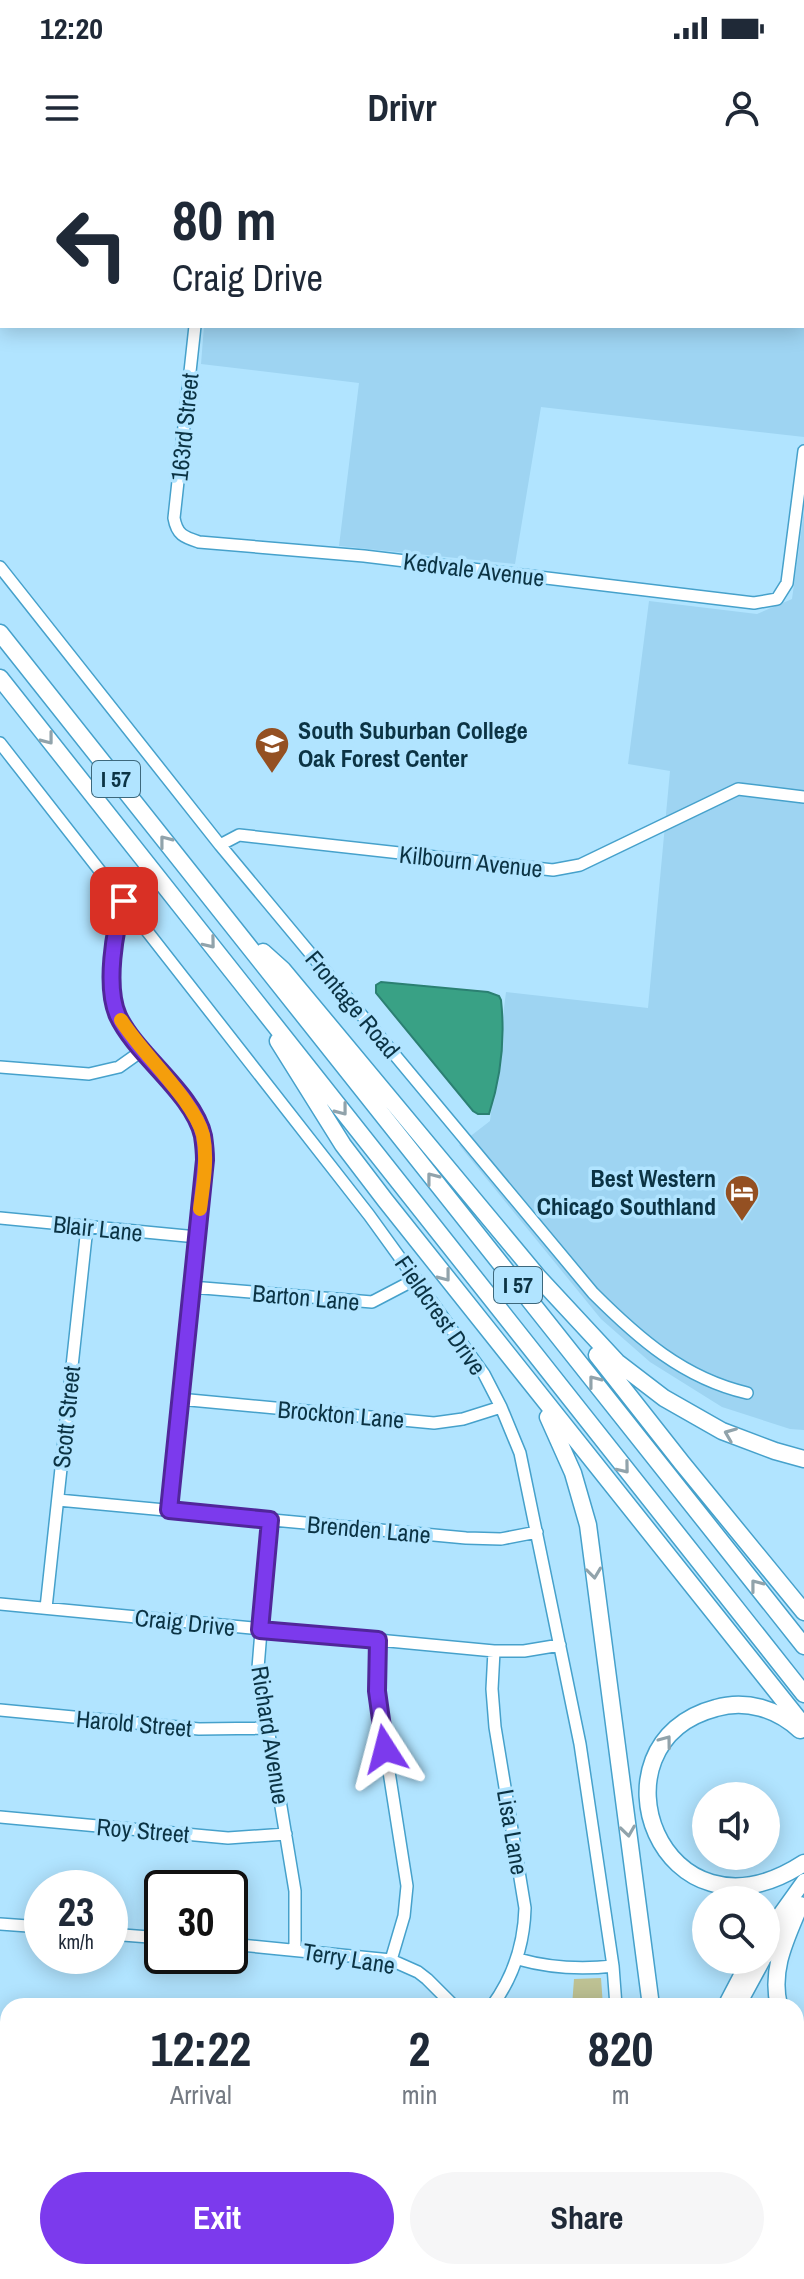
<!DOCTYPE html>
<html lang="en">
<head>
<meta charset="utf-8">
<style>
  :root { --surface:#fff; --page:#f6f6f7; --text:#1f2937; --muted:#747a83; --accent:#7c3aed }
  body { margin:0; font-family:"Archivo Narrow",sans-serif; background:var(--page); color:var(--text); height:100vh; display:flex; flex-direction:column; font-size:30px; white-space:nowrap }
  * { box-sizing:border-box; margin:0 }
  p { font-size:26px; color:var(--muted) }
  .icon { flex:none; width:44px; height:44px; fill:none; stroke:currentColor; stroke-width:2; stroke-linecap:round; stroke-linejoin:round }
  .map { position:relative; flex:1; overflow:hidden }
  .side { position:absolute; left:0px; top:1838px; width:804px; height:282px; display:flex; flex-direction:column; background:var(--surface); border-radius:24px 24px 0 0; box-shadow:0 4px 20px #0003 }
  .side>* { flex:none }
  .guide { position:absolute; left:0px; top:0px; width:804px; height:168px; box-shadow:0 4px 20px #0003; background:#fff; color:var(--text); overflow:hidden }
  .buttons { position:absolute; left:692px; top:1622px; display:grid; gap:16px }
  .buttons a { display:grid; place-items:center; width:88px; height:88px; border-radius:50%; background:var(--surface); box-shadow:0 4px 20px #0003; font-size:40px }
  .speed { position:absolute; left:24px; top:1710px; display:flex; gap:16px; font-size:40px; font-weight:700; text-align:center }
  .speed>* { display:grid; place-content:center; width:104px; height:104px; border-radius:50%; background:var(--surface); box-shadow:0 4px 20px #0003; line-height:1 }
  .speed small { font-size:20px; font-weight:400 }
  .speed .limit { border:4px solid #111; border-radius:12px; background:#fff; color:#111 }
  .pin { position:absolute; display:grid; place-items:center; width:68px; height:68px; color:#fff; margin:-34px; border-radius:16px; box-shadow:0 4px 12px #0006 }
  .me { position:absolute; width:88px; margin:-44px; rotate:351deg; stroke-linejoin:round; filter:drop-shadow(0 0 6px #0008) }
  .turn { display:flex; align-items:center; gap:28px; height:168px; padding:0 40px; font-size:36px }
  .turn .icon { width:104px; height:104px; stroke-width:2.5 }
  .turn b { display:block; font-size:56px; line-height:68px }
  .eta { display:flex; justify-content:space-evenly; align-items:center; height:136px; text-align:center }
  .eta b { font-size:48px; font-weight:700; line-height:56px }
  .button { display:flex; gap:16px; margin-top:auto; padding:16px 40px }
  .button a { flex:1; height:92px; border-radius:48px; background:var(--accent); color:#fff; font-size:32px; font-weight:700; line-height:92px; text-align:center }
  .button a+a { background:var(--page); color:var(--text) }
  .status { display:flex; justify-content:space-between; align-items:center; height:56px; padding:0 40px; background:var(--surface); direction:ltr }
  .status svg { height:22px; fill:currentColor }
  header { display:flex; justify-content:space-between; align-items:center; height:104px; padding:0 40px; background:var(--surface); font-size:36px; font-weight:700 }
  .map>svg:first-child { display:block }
</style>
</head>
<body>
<div class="status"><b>12:20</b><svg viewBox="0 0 49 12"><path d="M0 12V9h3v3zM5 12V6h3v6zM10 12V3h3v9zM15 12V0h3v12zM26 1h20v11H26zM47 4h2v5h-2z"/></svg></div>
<header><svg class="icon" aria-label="menu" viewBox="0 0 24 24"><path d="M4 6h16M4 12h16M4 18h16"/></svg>Drivr<svg class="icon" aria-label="person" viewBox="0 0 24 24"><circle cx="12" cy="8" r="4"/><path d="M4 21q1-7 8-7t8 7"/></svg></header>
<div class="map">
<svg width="804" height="2119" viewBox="0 0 804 2119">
  <rect width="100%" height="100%" fill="#b1e4ff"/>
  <!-- built -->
  <path fill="#9ed4f2" d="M219 0H804V75H802V2H218Z
    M802 108H804V277L541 247 515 404 339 386 359 223 201 204 204 166H802Z
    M804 351V1270L790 1269 722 1247 650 1202 601 1159 459 985 490 961 506 832 648 848 670 611 628 604 649 441 757 454 792 439Z
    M804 1979V2119H679L681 2112H796V1983Z"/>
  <!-- green -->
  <path fill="#bdc193" d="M601 1818 603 1846H572L574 1819Z
    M0 1926H8V2112H224V2119H0Z"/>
  <!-- water -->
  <path fill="#39a185" stroke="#2b8072" stroke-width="2" d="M381 822 488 832 499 836 501 840C505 877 501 917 489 954H478L473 951 376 833V825Z"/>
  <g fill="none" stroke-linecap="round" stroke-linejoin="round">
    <defs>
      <path id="minor" d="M213 2V0
        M0 53H2
        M195 166 174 358C177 375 184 377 199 382L364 396 754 443 777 439 787 423 804 291
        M0 407 220 685 593 1133C638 1178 683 1218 747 1233
        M0 583 369 1055 484 1214 501 1247 520 1293 580 1584 613 1806 616 1846
        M220 685 239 675 553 710 580 705 738 629 804 637
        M124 741C114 770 105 827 118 856 136 895 194 935 203 976 204 983 205 992 205 1000L169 1350
        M0 907 89 914 119 907 143 890
        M0 1058 197 1077
        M191 1127 372 1142 416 1119
        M179 1239 434 1263 463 1259 501 1247
        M58 1340 466 1378 501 1379 537 1372
        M270 1360 258 1508 295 1731V1790
        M0 1444 494 1491H524L560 1485
        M46 1448 87 1067
        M378 1480 377 1516 379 1548 407 1726 404 1756 391 1800
        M0 1550 199 1569 268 1568
        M0 1657 228 1678 286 1674
        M0 1764 42 1767
        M110 1774 162 1778
        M230 1784 391 1800 418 1812 427 1819 454 1846
        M518 1799C550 1808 579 1810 613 1806
        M492 1846C514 1816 524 1785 525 1748L495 1567 492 1529 494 1491
        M0 1869 8 1870
        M285 2119V2112
        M407 2119V2112
        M539 2119V2112
        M620 2119 621 2112"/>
      <path id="major" d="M8 0 29 2
        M802 92H804
        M766 1774 804 1721
        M766 1796 788 1763
        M725 1846 749 1800
        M738 1846 763 1800
        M661 2119 662 2112"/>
      <path id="highway" d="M0 473 804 1486
        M0 518 804 1534
        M263 792 283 810 539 1118 617 1202 664 1238 722 1271 775 1291 804 1299
        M278 881 343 985 385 1040 804 1566
        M597 1195 682 1303 804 1452
        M548 1257 573 1313 588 1365 651 1846
        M800 1570C777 1549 746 1539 716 1548 583 1583 661 1796 804 1703
        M779 1846C770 1809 786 1779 800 1745
        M796 1876 804 1886
        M796 1960 804 1958
        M646 2119V2112
        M670 2119 672 2112"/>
    </defs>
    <!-- minor casing -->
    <use href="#minor" stroke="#46a1cb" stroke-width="14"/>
    <!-- major casing -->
    <use href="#major" stroke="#46a1cb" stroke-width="17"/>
    <!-- highway casing -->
    <use href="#highway" stroke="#46a1cb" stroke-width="19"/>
    <!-- minor -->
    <use href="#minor" stroke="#fff" stroke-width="11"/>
    <!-- major -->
    <use href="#major" stroke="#fff" stroke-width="14"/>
    <!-- highway -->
    <use href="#highway" stroke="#fff" stroke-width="16"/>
  </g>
  <!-- one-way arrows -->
  <defs><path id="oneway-chevron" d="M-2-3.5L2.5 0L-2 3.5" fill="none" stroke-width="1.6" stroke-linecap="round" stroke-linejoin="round" transform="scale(2)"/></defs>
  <g stroke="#91a3ab">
    <use href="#oneway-chevron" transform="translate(48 579) rotate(52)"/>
    <use href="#oneway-chevron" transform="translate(165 681) rotate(-128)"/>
    <use href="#oneway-chevron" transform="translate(210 783) rotate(51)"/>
    <use href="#oneway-chevron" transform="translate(342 950) rotate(52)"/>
    <use href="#oneway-chevron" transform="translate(432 1018) rotate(-128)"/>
    <use href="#oneway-chevron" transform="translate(445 1116) rotate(52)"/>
    <use href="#oneway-chevron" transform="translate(594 1221) rotate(-128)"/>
    <use href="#oneway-chevron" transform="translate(730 1274) rotate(-158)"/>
    <use href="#oneway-chevron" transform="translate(624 1308) rotate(51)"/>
    <use href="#oneway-chevron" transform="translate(594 1413) rotate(83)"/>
    <use href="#oneway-chevron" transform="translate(756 1425) rotate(-128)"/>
    <use href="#oneway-chevron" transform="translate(666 1581) rotate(-53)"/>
    <use href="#oneway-chevron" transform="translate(628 1671) rotate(82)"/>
  </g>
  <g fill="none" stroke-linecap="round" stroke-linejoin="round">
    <defs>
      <path id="route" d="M124 741C114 770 105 827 118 856 136 895 194 934 203 976 204 983 205 992 205 1000L169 1350 270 1360 260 1470 378 1480 377 1531 385 1589"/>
    </defs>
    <!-- route casing -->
    <use href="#route" stroke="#51269a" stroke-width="20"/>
    <!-- route -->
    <use href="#route" stroke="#7c3aed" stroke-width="14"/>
    <!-- slow -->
    <path stroke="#f59e0b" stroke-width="14" d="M121 860C141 893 194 940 203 975 208 999 203 1025 200 1049"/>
  </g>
  <!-- icons -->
  <defs>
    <symbol id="university-pin" viewBox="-11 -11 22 30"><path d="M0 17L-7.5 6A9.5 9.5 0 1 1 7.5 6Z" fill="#945022" stroke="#b1e4ff"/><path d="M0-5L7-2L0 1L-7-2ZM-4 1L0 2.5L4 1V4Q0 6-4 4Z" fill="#fff"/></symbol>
    <symbol id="hotel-pin" viewBox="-11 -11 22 30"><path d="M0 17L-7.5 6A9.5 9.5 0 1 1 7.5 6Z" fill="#945022" stroke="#b1e4ff"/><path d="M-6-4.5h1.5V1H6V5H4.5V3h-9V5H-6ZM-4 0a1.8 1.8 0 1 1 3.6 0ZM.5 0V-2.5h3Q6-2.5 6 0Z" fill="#fff"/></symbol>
  </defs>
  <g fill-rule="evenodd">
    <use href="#university-pin" x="252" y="564" width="40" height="54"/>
    <use href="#hotel-pin" x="722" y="1012" width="40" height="54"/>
  </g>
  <g text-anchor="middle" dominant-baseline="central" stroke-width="7" stroke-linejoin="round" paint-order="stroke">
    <!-- shield labels -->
    <g fill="#b1e4ff" stroke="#3d687c" stroke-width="2">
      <rect x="92" y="601" width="48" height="36" rx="6"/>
      <rect x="494" y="1107" width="48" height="36" rx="6"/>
    </g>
    <g font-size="22" font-weight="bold" fill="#0b3344">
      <text x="116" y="619">I 57</text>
      <text x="518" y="1125">I 57</text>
    </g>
    <!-- street labels -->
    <g font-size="24" fill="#0b3344" stroke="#b1e4ff">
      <text transform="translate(184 267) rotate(-84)">163rd Street</text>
      <text transform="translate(474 409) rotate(7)">Kedvale Avenue</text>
      <text transform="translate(471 701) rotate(6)">Kilbourn Avenue</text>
      <text transform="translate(353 844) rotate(50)">Frontage Road</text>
      <text transform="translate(98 1068) rotate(6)">Blair Lane</text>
      <text transform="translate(306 1137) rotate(5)">Barton Lane</text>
      <text transform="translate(441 1155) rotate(55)">Fieldcrest Drive</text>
      <text transform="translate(341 1254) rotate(5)">Brockton Lane</text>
      <text transform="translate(66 1257) rotate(-84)">Scott Street</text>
      <text transform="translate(369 1369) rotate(5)">Brenden Lane</text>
      <text transform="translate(185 1462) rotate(6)">Craig Drive</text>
      <text transform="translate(134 1563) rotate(5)">Harold Street</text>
      <text transform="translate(271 1575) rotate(81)">Richard Avenue</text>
      <text transform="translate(143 1670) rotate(5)">Roy Street</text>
      <text transform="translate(513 1672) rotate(80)">Lisa Lane</text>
      <text transform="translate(349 1798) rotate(9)">Terry Lane</text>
    </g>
    <!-- poi labels -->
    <g font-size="24" font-weight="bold" fill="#0b3344" stroke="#b1e4ff" text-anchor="start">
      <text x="298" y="570">South Suburban College<tspan x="298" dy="28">Oak Forest Center</tspan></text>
      <text x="716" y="1018" text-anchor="end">Best Western<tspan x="716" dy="28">Chicago Southland</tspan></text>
    </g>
  </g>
</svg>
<div class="buttons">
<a><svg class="icon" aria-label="sound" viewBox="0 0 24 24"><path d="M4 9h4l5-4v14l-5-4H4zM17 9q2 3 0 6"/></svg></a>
<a><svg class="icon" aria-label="search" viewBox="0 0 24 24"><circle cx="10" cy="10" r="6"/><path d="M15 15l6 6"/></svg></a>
</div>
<div class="speed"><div>23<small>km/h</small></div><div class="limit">30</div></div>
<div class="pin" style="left:124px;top:741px;background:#d93025"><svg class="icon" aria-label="arrive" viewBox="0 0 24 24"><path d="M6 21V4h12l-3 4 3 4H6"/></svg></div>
<svg class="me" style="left:385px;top:1589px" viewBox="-20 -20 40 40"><path d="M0-17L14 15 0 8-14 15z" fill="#7c3aed" stroke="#fff" stroke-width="4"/></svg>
<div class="guide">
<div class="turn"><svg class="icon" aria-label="left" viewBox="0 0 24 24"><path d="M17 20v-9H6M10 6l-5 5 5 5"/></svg><div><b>80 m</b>Craig Drive</div></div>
</div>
<section class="side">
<div class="eta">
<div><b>12:22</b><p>Arrival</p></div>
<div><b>2</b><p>min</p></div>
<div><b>820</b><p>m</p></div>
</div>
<div class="button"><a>Exit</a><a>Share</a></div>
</section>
</div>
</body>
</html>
